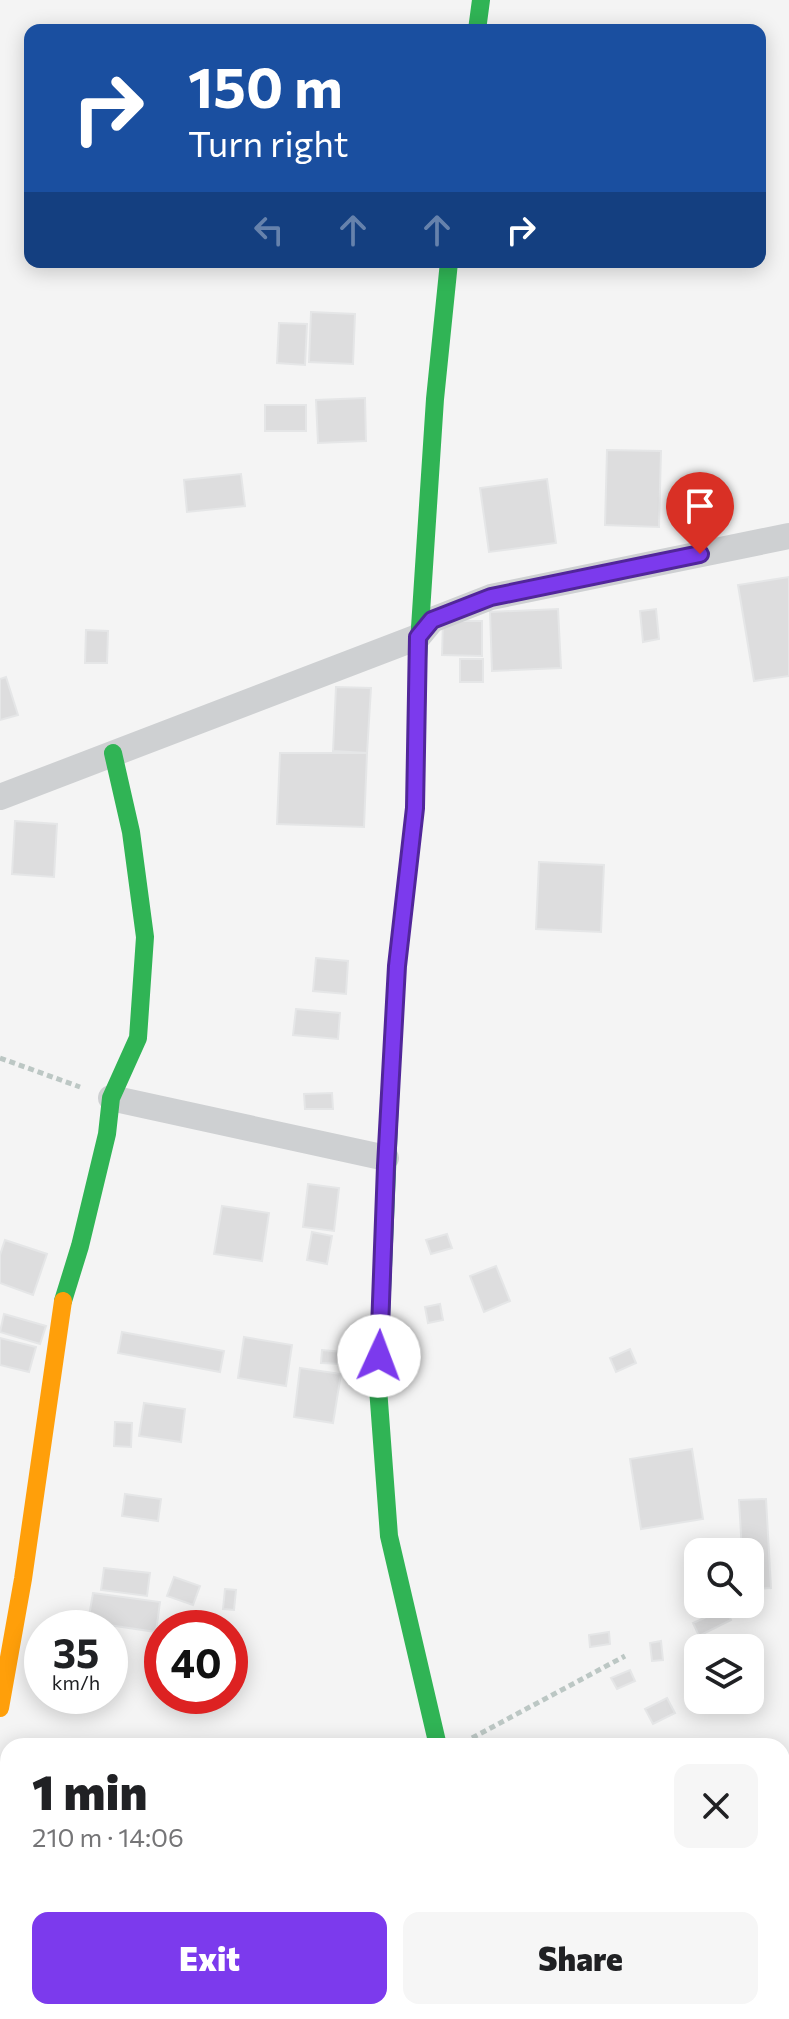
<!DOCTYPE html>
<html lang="en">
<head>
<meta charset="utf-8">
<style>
  :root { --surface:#fff; --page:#f6f6f6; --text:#202124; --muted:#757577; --accent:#7c3aed }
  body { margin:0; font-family:Commissioner,sans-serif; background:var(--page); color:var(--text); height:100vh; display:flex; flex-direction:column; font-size:30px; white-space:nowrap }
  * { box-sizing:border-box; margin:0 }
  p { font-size:26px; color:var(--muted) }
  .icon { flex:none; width:44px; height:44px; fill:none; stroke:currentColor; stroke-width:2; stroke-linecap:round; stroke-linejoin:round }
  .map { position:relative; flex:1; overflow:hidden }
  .side { position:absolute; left:0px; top:1738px; width:790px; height:282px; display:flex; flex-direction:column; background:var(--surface); border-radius:24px 24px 0 0; box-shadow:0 4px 20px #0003 }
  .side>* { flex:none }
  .top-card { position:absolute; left:24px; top:24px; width:742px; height:244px; border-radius:16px; box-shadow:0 4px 20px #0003; background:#1a4fa0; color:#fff; overflow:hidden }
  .buttons { position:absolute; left:684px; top:1538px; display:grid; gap:16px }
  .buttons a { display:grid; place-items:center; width:80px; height:80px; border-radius:16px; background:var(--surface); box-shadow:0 4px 20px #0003; font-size:40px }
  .speed { position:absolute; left:24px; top:1610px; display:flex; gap:16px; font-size:40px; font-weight:700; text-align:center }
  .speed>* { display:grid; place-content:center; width:104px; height:104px; border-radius:50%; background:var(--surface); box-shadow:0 4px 20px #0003; line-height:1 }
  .speed small { font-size:20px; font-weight:400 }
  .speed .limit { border:12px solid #d22; background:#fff; color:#111 }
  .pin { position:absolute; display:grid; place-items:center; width:68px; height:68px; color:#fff; margin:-82px -34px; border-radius:50% 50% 50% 0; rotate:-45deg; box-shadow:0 0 8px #0007 }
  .pin .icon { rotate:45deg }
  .me { position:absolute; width:88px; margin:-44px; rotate:2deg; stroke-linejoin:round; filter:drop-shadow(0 0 6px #0008) }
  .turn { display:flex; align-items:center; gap:28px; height:168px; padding:0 32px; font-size:36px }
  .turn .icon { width:104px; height:104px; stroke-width:2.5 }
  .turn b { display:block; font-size:56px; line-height:68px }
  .lanes { display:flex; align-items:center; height:76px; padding:0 32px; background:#0003; justify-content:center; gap:40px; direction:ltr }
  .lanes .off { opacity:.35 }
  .round { display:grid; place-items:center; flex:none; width:84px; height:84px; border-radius:16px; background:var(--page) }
  .summary { display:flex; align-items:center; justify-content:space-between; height:136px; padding:0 32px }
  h1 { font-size:48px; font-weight:800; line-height:60px }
  .button { display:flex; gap:16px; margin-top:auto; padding:16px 32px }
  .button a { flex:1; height:92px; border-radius:16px; background:var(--accent); color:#fff; font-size:32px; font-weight:800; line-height:92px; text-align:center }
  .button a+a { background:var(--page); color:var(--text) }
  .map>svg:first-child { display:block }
</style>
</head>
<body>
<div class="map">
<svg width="789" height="2019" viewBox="0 0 789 2019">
  <rect width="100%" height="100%" fill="#f4f4f4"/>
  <!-- building -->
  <path fill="#ddddde" stroke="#e5e6e7" stroke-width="2" d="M311 312 355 314 353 364 309 362Z
    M279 323 307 324 305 365 277 363Z
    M365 398 366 441 318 443 316 400Z
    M265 405H306V431H265Z
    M607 450 661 451 659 527 605 525Z
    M241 474 245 506 187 512 184 480Z
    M547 479 556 543 489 552 480 488Z
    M789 577V676L754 681 738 585Z
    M558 609 561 668 492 671 490 612Z
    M656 609 659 639 643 642 640 611Z
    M443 621H482V656L442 655Z
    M86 630 108 631 107 663H85Z
    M460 659H483V682H460Z
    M6 677 18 715 0 720V679Z
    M336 687 371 688 367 753 333 751Z
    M280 753H367L364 827 277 824Z
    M15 821 57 824 54 877 12 874Z
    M539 862 604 865 601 932 536 929Z
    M316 958 348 961 346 994 313 991Z
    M296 1009 340 1013 338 1039 293 1035Z
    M332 1093 333 1109H305L304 1094Z
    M308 1184 339 1188 334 1231 303 1227Z
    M222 1206 269 1213 262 1261 214 1254Z
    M312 1232 332 1236 327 1264 307 1260Z
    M447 1234 452 1248 431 1254 426 1240Z
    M5 1240 47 1254 33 1295 0 1283V1255Z
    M496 1266 510 1301 484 1312 470 1276Z
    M440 1304 443 1320 428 1323 425 1307Z
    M4 1314 46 1326 40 1344 0 1332Z
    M122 1332 224 1351 220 1372 118 1353Z
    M244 1337 292 1345 286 1386 238 1378Z
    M0 1338 36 1347 29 1372 0 1365Z
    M630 1349 636 1363 616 1372 610 1358Z
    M322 1350 343 1352V1364L321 1363Z
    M300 1368 341 1374 333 1423 294 1417Z
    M144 1403 185 1409 181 1442 139 1436Z
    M115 1422 132 1423 131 1447 114 1446Z
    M692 1449 703 1519 641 1529 630 1459Z
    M125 1494 161 1499 158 1521 122 1516Z
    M766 1499 771 1588 750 1589V1552H742L739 1500Z
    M104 1568 150 1573 147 1596 101 1590Z
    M174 1577 200 1586 193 1605 167 1596Z
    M225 1589 236 1590 234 1610 223 1609Z
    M93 1593 160 1602 156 1632 88 1622Z
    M726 1608 731 1620 699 1636 693 1623Z
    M609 1632 610 1644 590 1647 589 1635Z
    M661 1641 663 1660 652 1661 650 1643Z
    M630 1670 635 1681 617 1689 611 1678Z
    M667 1698 675 1713 653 1724 645 1709Z"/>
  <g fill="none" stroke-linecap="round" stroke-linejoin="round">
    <!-- path -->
    <path stroke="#bcc7c4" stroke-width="5" stroke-dasharray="6 4" stroke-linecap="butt" d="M0 1058 80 1087
      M472 1738 625 1656"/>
    <!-- street -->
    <path stroke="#ced0d2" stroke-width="26" d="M0 797 418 637 432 620 491 597 789 536
      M111 1098 386 1158
      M0 1839 8 1838"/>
    <!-- fast -->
    <path stroke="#30b455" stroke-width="18" d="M477 30 481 0
      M418 658 435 399 449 262
      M392 1051 378 1388 389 1536 438 1746
      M63 1301 80 1246 107 1134 111 1098 138 1038 145 937 131 832 113 753
      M497 2012 498 2019"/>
    <!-- slow -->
    <path stroke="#ff9f0a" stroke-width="18" d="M0 1708 23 1579 63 1301"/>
    <!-- jam -->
    <path stroke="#e5322d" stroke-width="18" d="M392 1051 397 966 415 808 418 658"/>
  </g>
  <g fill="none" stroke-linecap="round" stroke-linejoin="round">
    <defs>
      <path id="route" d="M379 1356 386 1166 397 966 415 808 418 637 432 620 491 597 700 554"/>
    </defs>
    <!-- route casing -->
    <use href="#route" stroke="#51269a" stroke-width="20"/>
    <!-- route -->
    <use href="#route" stroke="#7c3aed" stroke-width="14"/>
  </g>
</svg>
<div class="buttons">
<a><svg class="icon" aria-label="search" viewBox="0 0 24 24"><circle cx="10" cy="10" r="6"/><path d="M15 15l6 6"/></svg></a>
<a><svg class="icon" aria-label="layers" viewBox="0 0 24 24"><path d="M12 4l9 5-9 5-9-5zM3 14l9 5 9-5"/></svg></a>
</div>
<div class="speed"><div>35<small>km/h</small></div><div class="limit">40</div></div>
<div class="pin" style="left:700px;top:554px;background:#d93025"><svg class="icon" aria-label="arrive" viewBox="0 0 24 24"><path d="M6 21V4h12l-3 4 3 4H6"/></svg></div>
<svg class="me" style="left:379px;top:1356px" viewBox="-20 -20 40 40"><circle r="19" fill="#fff"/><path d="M0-13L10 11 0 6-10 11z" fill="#7c3aed"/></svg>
<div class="top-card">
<div class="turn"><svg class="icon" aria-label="right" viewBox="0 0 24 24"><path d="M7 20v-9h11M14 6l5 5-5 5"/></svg><div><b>150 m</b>Turn right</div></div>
<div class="lanes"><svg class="icon off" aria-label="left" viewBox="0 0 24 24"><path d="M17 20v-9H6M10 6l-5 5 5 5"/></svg><svg class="icon off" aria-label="ahead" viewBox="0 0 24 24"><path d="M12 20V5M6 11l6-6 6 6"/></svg><svg class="icon off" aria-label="ahead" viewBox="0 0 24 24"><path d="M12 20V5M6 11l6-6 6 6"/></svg><svg class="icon" aria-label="right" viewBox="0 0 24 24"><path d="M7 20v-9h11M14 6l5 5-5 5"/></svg></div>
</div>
<section class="side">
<div class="summary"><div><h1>1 min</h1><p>210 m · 14:06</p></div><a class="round"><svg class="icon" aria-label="close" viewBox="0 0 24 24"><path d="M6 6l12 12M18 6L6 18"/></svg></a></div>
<div class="button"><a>Exit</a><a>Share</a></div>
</section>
</div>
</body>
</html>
